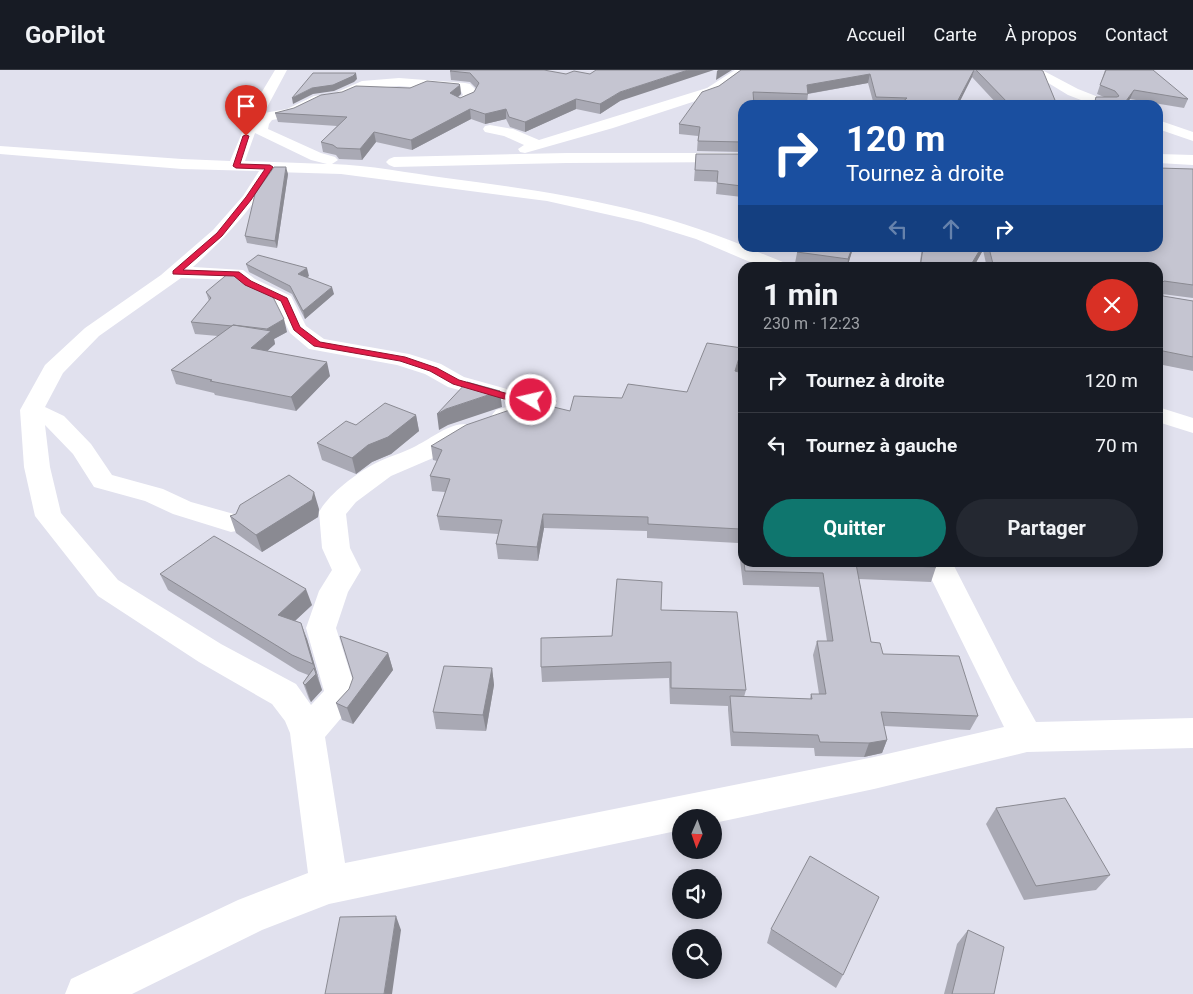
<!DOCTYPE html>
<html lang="fr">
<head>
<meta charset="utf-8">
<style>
  :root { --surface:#171b24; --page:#242831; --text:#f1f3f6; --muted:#9ea1a6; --line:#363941; --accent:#0f766e }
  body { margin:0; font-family:Roboto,sans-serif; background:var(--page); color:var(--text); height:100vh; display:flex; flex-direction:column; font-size:19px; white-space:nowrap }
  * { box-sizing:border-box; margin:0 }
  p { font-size:16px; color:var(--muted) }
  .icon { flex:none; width:28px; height:28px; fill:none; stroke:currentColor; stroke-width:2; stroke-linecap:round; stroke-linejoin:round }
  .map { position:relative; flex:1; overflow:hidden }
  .side { position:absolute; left:738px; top:192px; width:425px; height:305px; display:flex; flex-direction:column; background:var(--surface); border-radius:15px; box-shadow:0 2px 12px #0003 }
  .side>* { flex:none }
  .guide { position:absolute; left:738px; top:30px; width:425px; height:152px; border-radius:15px; box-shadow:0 2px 12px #0003; background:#1a4fa0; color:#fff; overflow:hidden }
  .needle { width:32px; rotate:182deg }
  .fabs { position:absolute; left:672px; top:739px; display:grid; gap:10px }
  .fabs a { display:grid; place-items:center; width:50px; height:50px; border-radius:50%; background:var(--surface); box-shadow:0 2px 12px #0003; font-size:25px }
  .pin { position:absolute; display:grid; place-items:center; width:42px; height:42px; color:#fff; margin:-51px -21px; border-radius:50% 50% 50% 0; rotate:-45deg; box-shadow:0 0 5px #0007 }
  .pin .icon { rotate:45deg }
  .me { position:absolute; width:55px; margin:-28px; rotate:279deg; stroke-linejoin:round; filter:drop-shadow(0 0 4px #0008) }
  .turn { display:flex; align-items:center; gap:18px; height:105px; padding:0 25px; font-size:22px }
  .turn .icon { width:65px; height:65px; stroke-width:2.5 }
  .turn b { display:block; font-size:35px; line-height:42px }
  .lanes { display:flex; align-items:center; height:48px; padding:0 25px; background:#0003; justify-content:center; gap:25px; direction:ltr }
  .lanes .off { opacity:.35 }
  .round { display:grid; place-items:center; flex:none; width:52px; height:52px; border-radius:26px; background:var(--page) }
  .head { display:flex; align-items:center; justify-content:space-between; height:85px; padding:0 25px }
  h1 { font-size:30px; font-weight:700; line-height:38px }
  .cta { display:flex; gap:10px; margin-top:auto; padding:10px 25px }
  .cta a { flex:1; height:58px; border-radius:30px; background:var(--accent); color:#fff; font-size:20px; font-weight:700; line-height:58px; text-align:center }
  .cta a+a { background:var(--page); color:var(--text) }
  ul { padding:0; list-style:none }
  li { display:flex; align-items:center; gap:15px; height:65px; padding:0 25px; border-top:1px solid var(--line) }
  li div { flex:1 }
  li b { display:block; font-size:19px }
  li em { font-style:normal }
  header { display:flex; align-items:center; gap:30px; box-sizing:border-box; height:70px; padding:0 25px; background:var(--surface); border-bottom:1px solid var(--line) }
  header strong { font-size:24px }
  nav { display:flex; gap:28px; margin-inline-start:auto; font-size:18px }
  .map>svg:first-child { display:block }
</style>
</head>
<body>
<header>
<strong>GoPilot</strong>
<nav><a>Accueil</a><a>Carte</a><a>À propos</a><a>Contact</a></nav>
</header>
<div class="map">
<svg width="1193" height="924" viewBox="0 0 1193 924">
  <rect width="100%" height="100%" fill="#e1e1ee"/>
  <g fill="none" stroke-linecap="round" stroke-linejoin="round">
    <!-- street -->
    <path fill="#fff" fill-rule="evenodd" d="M275 0H287L264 43 287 39 314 26 335 23 362 11 399 8 465 13 470 14 478 22 474 30 460 36 453 32 463 25 461 21 399 16 365 19 343 30 322 33 295 46 272 50 269 54 268 59 321 83 335 87 338 90 332 94C370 95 408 103 446 108 547 121 648 136 742 175V178H748L788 194 790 198H764L696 169 641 152 547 131 341 104 275 102C250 141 227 166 193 197L243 200 255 209 291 226 306 256 324 269 409 284 441 294 464 307 507 319 510 324 507 329 499 331 448 317 425 304 397 295 309 279 290 263 276 234 241 217 231 210 181 208 99 266 63 303 45 337 64 346 91 374 112 405 163 419 191 432 241 446 245 453 241 460 231 462 173 444 145 431 94 417 73 384 45 355 50 397 61 443 118 510 221 574 296 614 311 635 324 621 306 558 319 521 332 500 322 478 319 442C330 423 354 405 374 394 387 387 403 383 416 376 434 367 453 350 473 355L476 360 473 365 433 388 391 406 356 432 346 444 350 478 361 500 348 522 336 558 357 624 353 634 325 667 345 793 874 687 1004 657 923 492H952L1012 609 1036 652 1193 648V678L1027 682 874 719 714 753V748H681V760L329 834 262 860 132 924H65L71 909 238 830 308 803 290 663 285 651 272 634 199 592 98 526 35 446 24 397 20 340 45 295 85 258 161 205 213 160 243 126 259 101 182 99 0 84V76L182 89 230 91 254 35ZM255 63 311 90 327 94 245 91Z
      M735 0H749L717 24 613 58 525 83 520 82 518 79 524 75 504 66 485 62 483 59 485 56 490 55 513 59 539 70 707 18Z
      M1027 0H1042L1078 19 1111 32 1113 35H1094L1068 25Z
      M1158 50 1193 62V71L1158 59Z
      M567 83H742V92L567 93 394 97 389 95 386 92 389 89 394 87Z
      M1158 84 1193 85V95L1158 93Z
      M545 326 553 328 557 333 553 338 504 352 496 350 492 345 496 340Z
      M1158 337 1193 348V363L1158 352Z"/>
  </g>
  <!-- wall -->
  <path fill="#a9a9b4" d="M452 0 620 31 600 44 576 39 525 62 510 57 506 49 485 54 471 49 412 80 376 72 362 90 339 89 336 85 323 82 321 72 337 56 278 52 275 43 410 18 460 15 461 24 458 27 460 28 474 22 476 18 470 12 451 10 450 1Z
    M741 0H1041L1057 35H998L972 7 958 35H874L868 13 808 24 807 33 753 31 742 35V82L697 81 698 66 679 64V54L719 16Z
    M1105 0 1188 29 1184 38 1130 29 1104 27 1097 24Z
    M696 84H742V127L716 124 717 112 694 111Z
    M1193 99V228L1162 224 1163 226 1193 231V301L1158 294V198H987L983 180 973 198H919L922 178H1158Z
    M288 104 277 178 247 173 245 166Z
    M798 178H853L847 198H823L795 193Z
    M246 194 309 206 307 207 334 224 305 249 292 224 249 202Z
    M206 222 287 262 274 269 275 274 267 281 330 306 296 341 215 325 214 323 176 314 171 300 218 266 195 264 191 252 209 231Z
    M741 292 737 302 742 303V492H934L936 497 931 512 859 509 871 572 883 584 978 646 970 660 884 656 887 670 882 683 864 687 815 686 814 678 731 676 728 640V636L670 634 669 608 542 612 541 597 612 566 661 540 746 620 744 627 810 629 811 624H819L813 585 817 571H827L819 517 743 515 738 473 647 468V461L544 458 538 491 498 489 496 474 498 464 440 460 437 446 445 422 432 421 430 406 437 391 433 390 431 376 622 328 687 322Z
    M416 345 419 361 391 384 372 392 356 404 322 390 317 373 356 355Z
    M319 439 318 447 262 482 236 463 230 446Z
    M160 504 312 535 295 551 307 569 322 620 311 632 309 629 303 613 308 605 298 601 168 520Z
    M388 583 393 600 353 654 342 650 336 633Z
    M492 598 494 615 486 661 436 659 433 642Z
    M996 738 1110 805 1096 820 1024 830 986 754Z
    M771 859 843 905 836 918 767 873Z
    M968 860 994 924H944L957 874Z"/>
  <!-- shaded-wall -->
  <path fill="#8a8a92" d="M688 0H714L620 31 600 44V34L620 22Z
    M718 0H732L716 10 717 1Z
    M974 0 972 7 958 35H956Z
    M356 3 357 9 354 12 334 21 313 24 293 34 292 28 312 18Z
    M870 4 868 13 806 24 807 15Z
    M460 15 461 24 451 33 450 23Z
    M1134 20 1130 29 1126 35H1123Z
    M576 29V39L525 62V52Z
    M470 39 471 49 412 80 411 70Z
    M506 39V49L485 54V44Z
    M374 62 376 72 362 90 360 79Z
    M286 97 288 104 277 178 275 171Z
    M852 178H853L847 198 848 189Z
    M981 178H984L983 180 973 198H969Z
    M307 198 309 206 300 212 298 204Z
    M332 217 334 224 305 249 303 241Z
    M284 249 287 262 274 269 275 274 255 292 251 278 268 264 267 259Z
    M742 279 741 292 733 315 735 301Z
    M327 292 330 306 296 341 291 327Z
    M500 321 502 337 448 355 439 360 437 344 446 339Z
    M416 345 419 361 391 384 372 392 356 404 352 388 368 375Z
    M314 422 319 439 318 447 262 482 256 465Z
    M543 444 544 458 538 491 537 477Z
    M306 519 312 535 284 561 278 545Z
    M301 553 307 569 319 610 313 594Z
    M388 583 393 600 353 654 347 638Z
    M314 598 322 620 311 632 305 615Z
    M492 598 494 615 486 661 483 645Z
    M887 670 882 683 864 687 869 673Z
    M396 846 401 860 392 924H384Z"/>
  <!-- building -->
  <path fill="#c5c5d1" stroke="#8a8a92" d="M452 0H544L566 4 574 1 590 4 596 0H688L620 22 600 34 576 29 525 52 509 47 506 39 485 44 470 39 411 70 374 62 360 79 337 78 333 75 321 72 347 47 275 43 294 38 321 25 342 22 356 16 410 18 427 11 459 14 460 15 450 23 460 28 474 22 479 13 470 3 450 1Z
    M741 0H974L956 34 944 33 942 35H899L907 28 876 27 870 4 807 15 808 24 753 22 754 35H742V72L698 71 700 57 679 54 702 22 719 16Z
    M976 0H1041L1043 1 1057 35H1010Z
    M1106 0H1153L1188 29 1134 20 1123 35H1094L1096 27H1117L1119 26 1115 21 1100 15Z
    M313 3H356L353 6 333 15 312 18 292 28Z
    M696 84H742V116L717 113 718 101 695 100Z
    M274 97H286L275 171 245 166 255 124Z
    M1158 98 1193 99V215L1164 211 1162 213 1163 226 1193 231V287L1158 280V198H994L989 178H1158Z
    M798 178H852L848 189 797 182Z
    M923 178H981L969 198H920Z
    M258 185 307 198 298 204 332 217 303 241 290 216 246 194Z
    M230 202 271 223 284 249 267 259 233 255 232 256 191 252 211 228 206 222Z
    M233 255 271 261 251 278 327 292 291 327 210 311 212 310 171 300Z
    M707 273 742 278 735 301 742 303V478L740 459 648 454V447L543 444 537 477 496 474 502 450 437 446 450 409 430 406 442 380 431 376 466 355 533 332 570 341 574 326 622 328 628 314 687 322Z
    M467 312 500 321 446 339 437 344Z
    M385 333 416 345 388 367 368 375 352 388 317 373 346 351 356 355Z
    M289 405 314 422 312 430 256 465 230 446 236 444 240 435Z
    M214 466 306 519 278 545 301 553 313 594 292 585 160 504Z
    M744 492H934L936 497 856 494 871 572 880 573 883 584 959 586 978 646 881 642 887 670 869 673 820 672 818 665 733 662 730 626 812 629 811 624H826L817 571H833L823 503 745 501Z
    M617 509 662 512 661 540 737 542 746 620 671 618V592L541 597V568L612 566Z
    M340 566 388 583 347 638 336 633 349 619 353 608Z
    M444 596 492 598 483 645 433 642Z
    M314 598 316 604 305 615 303 613Z
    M1065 728 1110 805 1036 816 996 738Z
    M810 786 879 827 843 905 771 859Z
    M396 846 384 924H325L340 847Z
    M968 860 1004 877 994 924H952Z"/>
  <!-- route -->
  <path fill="#e11d48" stroke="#92132f" d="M246 65 249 66 240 94 270 95 273 97 251 130 222 166 183 200 239 202 251 211 287 228 300 257 320 272 405 287 437 298 459 310 505 323 534 328V332L504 329 453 314 430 301 400 291 314 276 294 260 281 231 245 215 234 206 173 204V201L217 163 246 127 265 99 236 98 233 96 243 66Z"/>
</svg>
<div class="fabs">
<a><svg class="needle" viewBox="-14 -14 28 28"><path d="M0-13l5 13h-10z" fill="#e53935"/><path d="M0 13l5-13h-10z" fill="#9ea1a6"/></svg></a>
<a><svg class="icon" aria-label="sound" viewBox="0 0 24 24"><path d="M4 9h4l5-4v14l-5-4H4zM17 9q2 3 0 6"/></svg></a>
<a><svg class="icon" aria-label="search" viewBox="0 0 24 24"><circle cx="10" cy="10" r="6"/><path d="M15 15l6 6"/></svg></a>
</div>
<div class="pin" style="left:246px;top:66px;background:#d93025"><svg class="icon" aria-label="arrive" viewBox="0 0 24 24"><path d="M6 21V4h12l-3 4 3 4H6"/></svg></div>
<svg class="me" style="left:531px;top:330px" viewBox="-20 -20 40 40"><circle r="17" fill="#e11d48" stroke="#fff" stroke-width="3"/><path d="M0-11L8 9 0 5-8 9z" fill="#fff"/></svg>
<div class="guide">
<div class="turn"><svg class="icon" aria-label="right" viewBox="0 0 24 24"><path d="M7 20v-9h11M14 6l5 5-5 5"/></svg><div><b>120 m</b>Tournez à droite</div></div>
<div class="lanes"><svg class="icon off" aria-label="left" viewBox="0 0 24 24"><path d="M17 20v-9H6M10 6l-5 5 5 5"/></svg><svg class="icon off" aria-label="ahead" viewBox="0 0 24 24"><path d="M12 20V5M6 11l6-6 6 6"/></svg><svg class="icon" aria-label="right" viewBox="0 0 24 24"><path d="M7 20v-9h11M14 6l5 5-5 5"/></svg></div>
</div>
<section class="side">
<div class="head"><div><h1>1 min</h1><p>230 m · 12:23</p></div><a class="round" style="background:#d93025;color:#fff"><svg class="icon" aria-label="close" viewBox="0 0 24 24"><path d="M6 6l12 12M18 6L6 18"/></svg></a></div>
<ul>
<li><svg class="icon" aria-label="right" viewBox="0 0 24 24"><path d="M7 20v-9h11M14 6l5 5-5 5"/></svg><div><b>Tournez à droite</b></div><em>120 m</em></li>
<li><svg class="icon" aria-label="left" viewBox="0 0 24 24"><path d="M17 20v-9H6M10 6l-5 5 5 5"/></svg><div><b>Tournez à gauche</b></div><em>70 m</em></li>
</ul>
<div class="cta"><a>Quitter</a><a>Partager</a></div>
</section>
</div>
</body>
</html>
